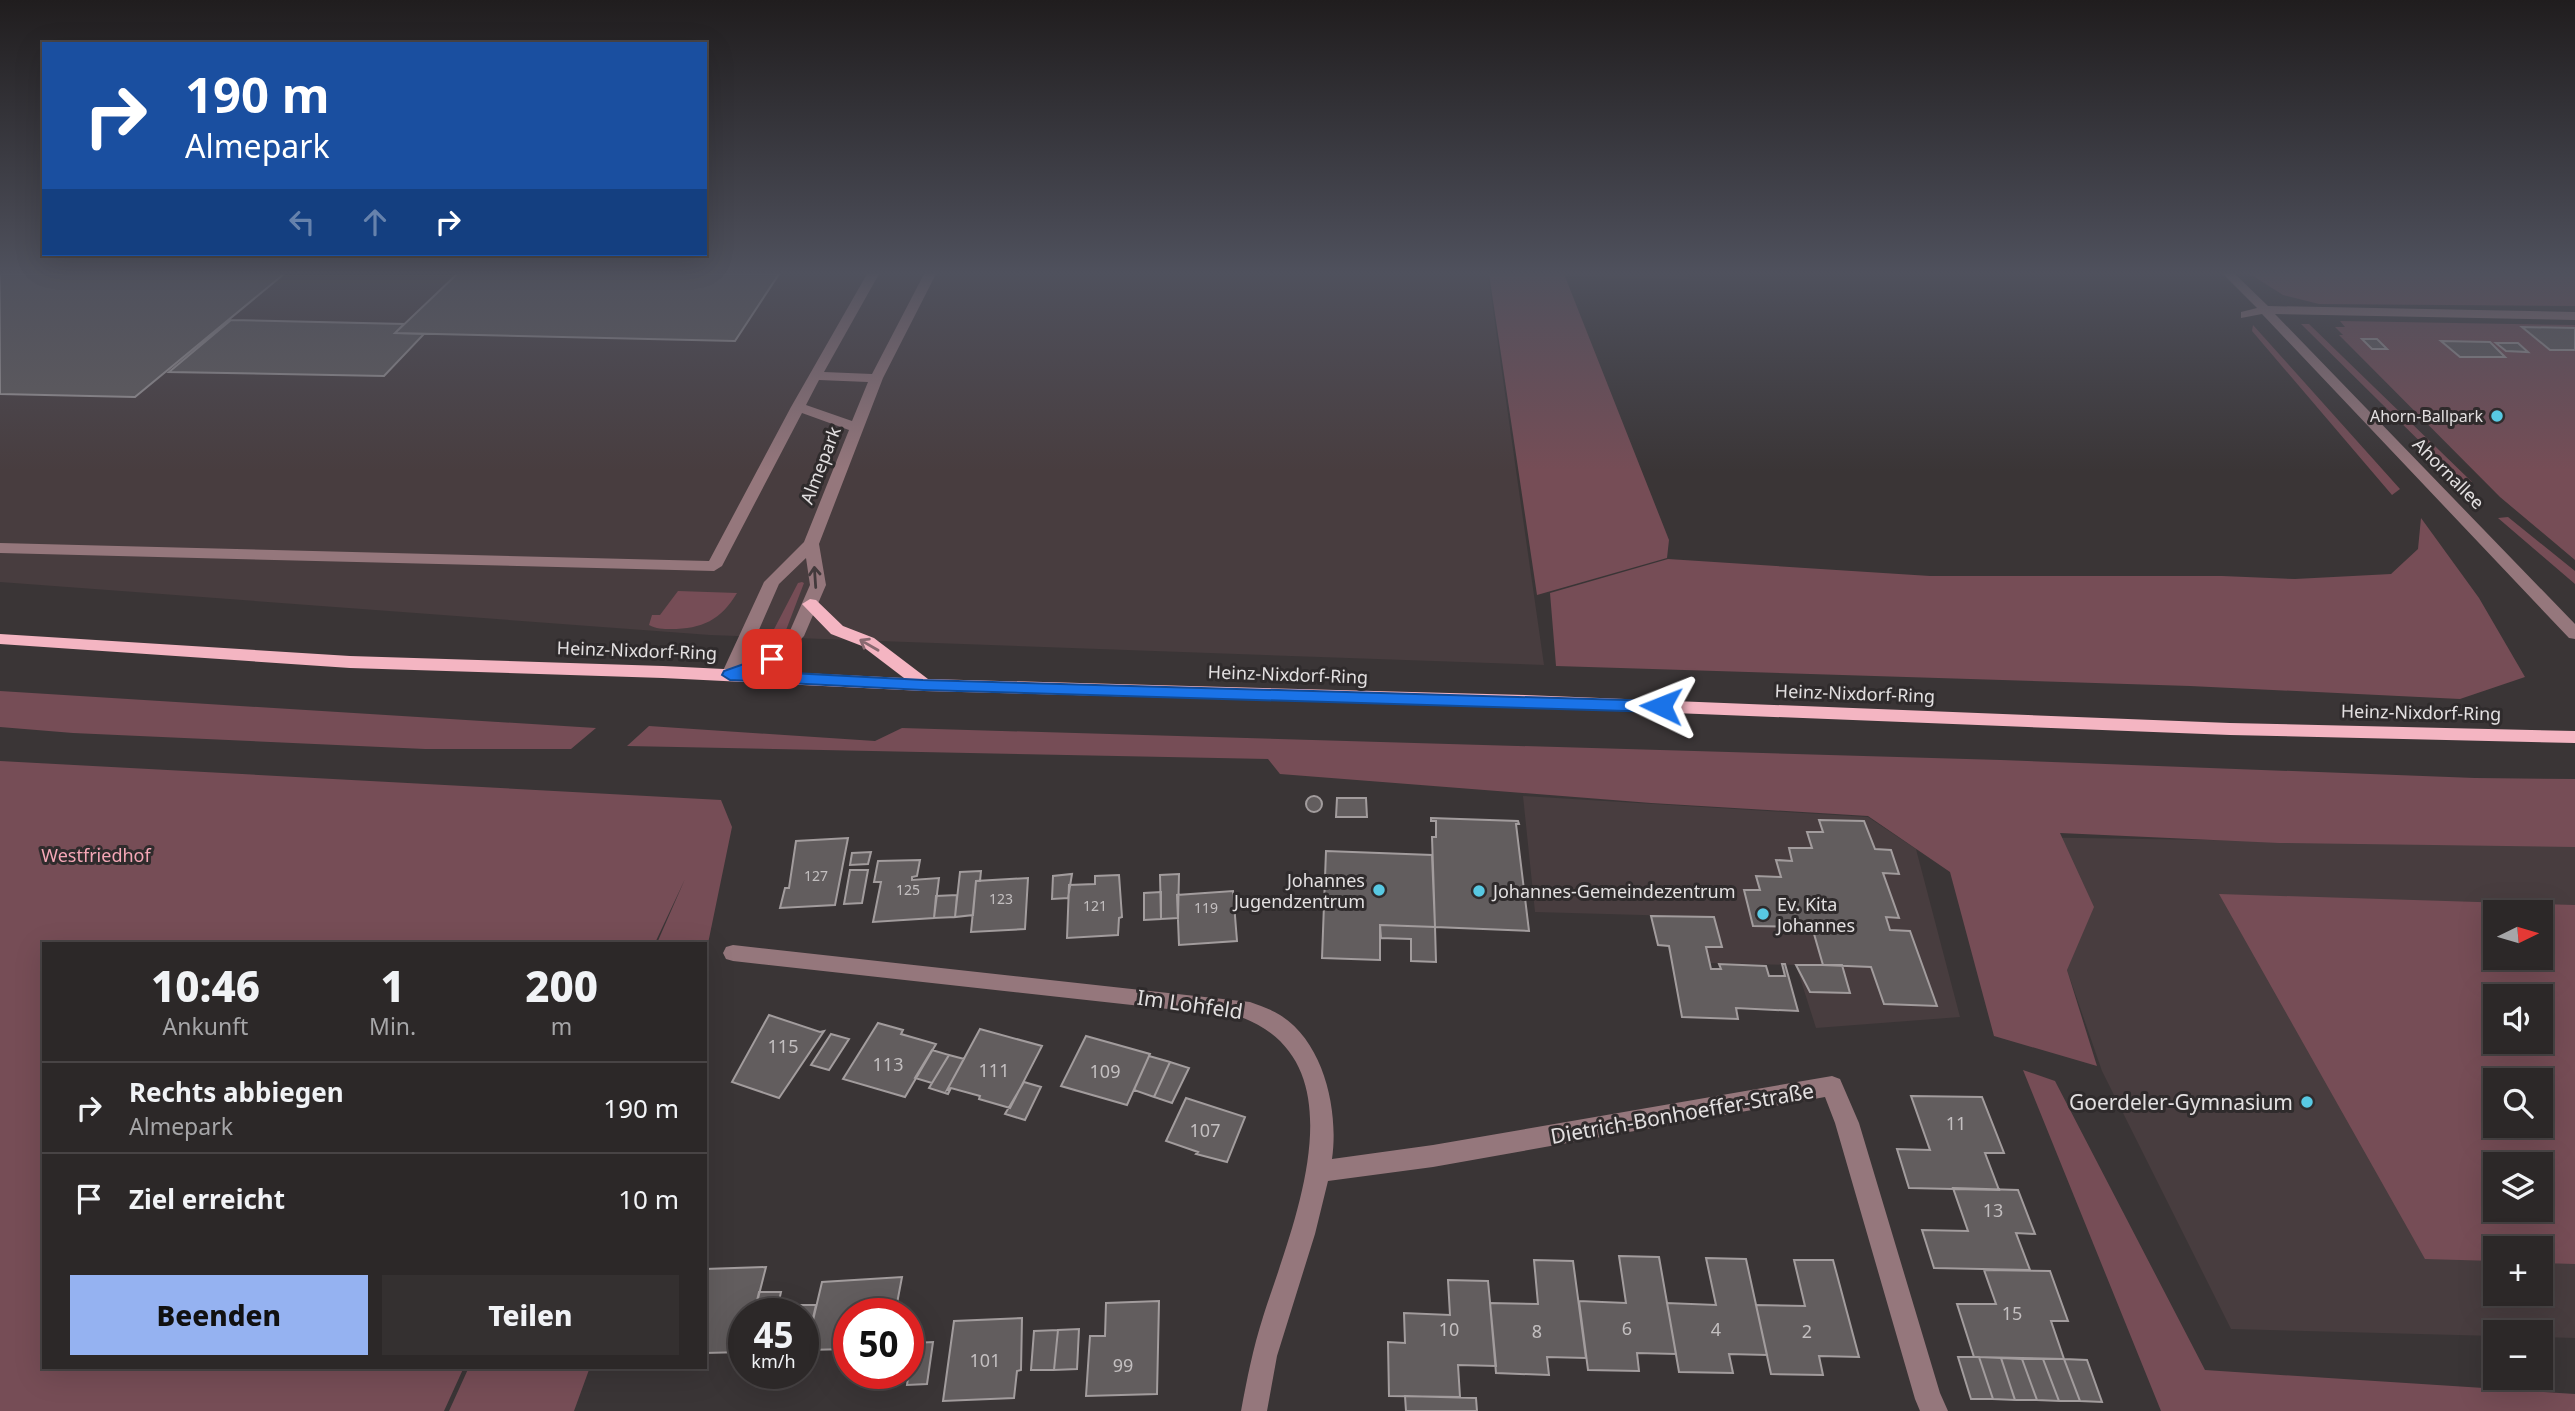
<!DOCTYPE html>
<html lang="de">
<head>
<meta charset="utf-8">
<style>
  :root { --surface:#2c2828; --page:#343030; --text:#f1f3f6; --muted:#a6a6a8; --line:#484445; --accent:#95b2f1 }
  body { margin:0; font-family:"Noto Sans",sans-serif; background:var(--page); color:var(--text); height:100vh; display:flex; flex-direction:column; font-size:26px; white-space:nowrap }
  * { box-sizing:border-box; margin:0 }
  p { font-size:23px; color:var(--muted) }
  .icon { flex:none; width:38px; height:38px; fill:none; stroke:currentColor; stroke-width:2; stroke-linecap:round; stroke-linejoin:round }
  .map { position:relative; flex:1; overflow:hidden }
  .side { position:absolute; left:42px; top:942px; width:665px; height:427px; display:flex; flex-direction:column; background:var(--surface); border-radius:0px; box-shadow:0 7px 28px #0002,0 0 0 2px var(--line) }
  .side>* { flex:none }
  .banner { position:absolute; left:42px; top:42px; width:665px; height:214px; border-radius:0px; box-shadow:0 7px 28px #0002,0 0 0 2px var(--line); background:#1a4fa0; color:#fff; overflow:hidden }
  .needle { width:46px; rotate:85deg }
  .tools { position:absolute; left:2483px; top:900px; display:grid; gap:14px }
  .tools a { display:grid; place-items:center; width:70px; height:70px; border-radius:0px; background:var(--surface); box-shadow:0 7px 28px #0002,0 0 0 2px var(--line); font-size:35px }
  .speed { position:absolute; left:728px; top:1298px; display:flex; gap:14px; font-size:35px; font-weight:700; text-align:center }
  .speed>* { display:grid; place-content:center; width:91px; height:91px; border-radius:50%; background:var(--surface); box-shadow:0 7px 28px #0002,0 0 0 2px var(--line); line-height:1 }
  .speed small { font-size:18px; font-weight:400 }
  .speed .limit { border:10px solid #d22; background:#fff; color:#111 }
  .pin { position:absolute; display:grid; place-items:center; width:60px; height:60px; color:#fff; margin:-30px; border-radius:14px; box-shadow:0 4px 10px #0006 }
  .me { position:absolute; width:77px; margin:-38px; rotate:272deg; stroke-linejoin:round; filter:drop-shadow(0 0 5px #0008) }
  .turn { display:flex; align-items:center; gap:24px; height:147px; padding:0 28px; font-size:32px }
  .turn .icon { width:91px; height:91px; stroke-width:2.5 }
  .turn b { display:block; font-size:49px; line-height:60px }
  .lanes { display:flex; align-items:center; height:66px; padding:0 28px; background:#0003; justify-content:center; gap:35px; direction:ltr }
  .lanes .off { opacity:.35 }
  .eta { display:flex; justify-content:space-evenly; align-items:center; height:119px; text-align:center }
  .eta b { font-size:42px; font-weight:800; line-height:49px }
  .action { display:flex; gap:14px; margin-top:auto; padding:14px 28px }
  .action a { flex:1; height:80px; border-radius:0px; background:var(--accent); color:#111; font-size:28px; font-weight:800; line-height:80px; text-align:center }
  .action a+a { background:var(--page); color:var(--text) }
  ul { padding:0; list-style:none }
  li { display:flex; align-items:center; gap:21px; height:91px; padding:0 28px; border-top:2px solid var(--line) }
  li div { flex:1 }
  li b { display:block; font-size:26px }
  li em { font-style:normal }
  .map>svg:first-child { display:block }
</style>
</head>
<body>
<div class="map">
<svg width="2575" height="1411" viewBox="0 0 2575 1411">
  <rect width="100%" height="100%" fill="#3a3536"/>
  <!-- built -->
  <path fill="#483d3f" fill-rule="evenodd" d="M0 274H1687L1688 279 1488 275 1544 665 710 635 0 582Z
    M1523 796 1868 817 1916 849 1960 1017 1816 1028 1796 965 1710 963 1706 947H1722L1713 917 1535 912Z
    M2021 837 2575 846V1338L2541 1337V1332H2496L2495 1336 2231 1329 2102 1071ZM2496 912H2541V957H2496ZM2496 996H2541V1041H2496ZM2496 1080H2541V1125H2496ZM2496 1164H2541V1209H2496ZM2496 1248H2541V1293H2496Z"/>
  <!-- green -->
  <path fill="#764d56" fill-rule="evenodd" d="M1489 274H1564L1669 540 1667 558 1537 595Z
    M2250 274H2575V306L2319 304 2283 295Z
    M2340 321 2575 325V560L2500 497 2339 335H2343L2335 327H2345Z
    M2301 324H2309L2472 482H2461Z
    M2253 325 2400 489 2392 495 2252 331Z
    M2508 517 2575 571V584L2498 518Z
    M2421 518 2479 598 2525 677 2460 699 2190 686 1556 666 1550 593 1668 559 1930 576H2222L2295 579 2391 574 2418 549Z
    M802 582 804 583 783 638 774 640 771 635 798 583Z
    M678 591 737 593C721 620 702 629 671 629 663 629 656 629 649 625L652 615H660Z
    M0 691 596 728 571 749H425L73 733 0 727Z
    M649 726 875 741 902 728 2001 760 2475 778 2575 779V847L2279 843 2060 833 2094 907 2067 970 2097 1066 1994 1036 1950 872 1868 816 1651 803 1280 774 1268 759 627 746Z
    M0 761 721 800 732 827 705 958V943H657L685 879 655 943H44V1367H464L444 1411H0Z
    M2219 894 2575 905V1264L2541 1263V1248H2496L2495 1261 2425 1259ZM2496 912H2541V957H2496ZM2496 996H2541V1041H2496ZM2496 1080H2541V1125H2496ZM2496 1164H2541V1209H2496Z
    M2023 1070 2055 1081 2205 1370 2575 1394V1411H2161Z
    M469 1367H590L574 1411H449Z"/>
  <!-- building -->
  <path fill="#625d5e" stroke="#a29c9d" stroke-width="2" d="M0 274H284L135 397 0 394Z
    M457 274H779L735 341 395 333Z
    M231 320 404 324 395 333 424 334 384 376 169 372Z
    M2522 327 2575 328V350H2550Z
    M2362 339H2377L2387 349H2372Z
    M2441 341 2490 342 2505 357H2460Z
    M2496 343H2518L2528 352 2506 351Z
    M1306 804a8 8 0 1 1 16 0a8 8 0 1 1-16 0Z
    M1337 798H1366L1367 817H1336Z
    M1431 818 1518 821 1519 824H1516L1529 931 1435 927 1432 837H1436V821H1431Z
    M1819 820 1864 821 1875 849 1891 850 1899 874 1883 873 1899 918 1886 917 1890 930 1910 931 1937 1006 1884 1004 1871 967 1823 965 1812 927 1753 926 1744 890H1760L1756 876 1781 877 1776 860 1792 861 1789 848H1812L1807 832H1823Z
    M848 838 835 905 780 908 785 888H789L796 841Z
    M1326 851 1432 855 1435 927 1380 925V960L1322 958Z
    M871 852 868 864 850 865 852 853Z
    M920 860 917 876 912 877V880L939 878 934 918 873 922 881 882H874L878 861Z
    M850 870H868L862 903 844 904Z
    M981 871 980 881H976L973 915 955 917 960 872Z
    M1072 874 1068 898 1052 899 1053 876Z
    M1179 874 1178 918 1161 919 1160 875Z
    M1119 875 1122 917 1119 918 1118 935 1067 938 1069 885 1095 884V876Z
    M1028 878 1025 929 971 932 976 881Z
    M1233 891 1237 941 1179 945 1177 895Z
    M1161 892V919L1144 920V893Z
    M957 895 955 917 934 918 936 896Z
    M1651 916 1714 917 1722 947H1706L1711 969H1721L1719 964 1766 966 1769 976H1785L1782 964H1785L1798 1011 1736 1008 1738 1019 1682 1017 1669 946 1658 945Z
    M1380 925 1435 927 1436 962 1411 961V939L1381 938Z
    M1796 965H1842L1850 993 1810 992Z
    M769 1015 820 1032 824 1031 779 1098 732 1082Z
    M878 1023 903 1030 901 1034 936 1044 905 1097 843 1079Z
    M980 1029 1042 1046 1010 1108 979 1099 980 1096 951 1088 947 1090Z
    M831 1034 849 1039 829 1070 811 1065Z
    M1086 1036 1150 1054 1127 1105 1061 1086Z
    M932 1050 949 1055 932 1083 915 1078Z
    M949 1055 964 1059 947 1090H950L948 1094 929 1088Z
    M1149 1056 1170 1062 1154 1097 1134 1090Z
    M1170 1062 1189 1068 1172 1103 1154 1097Z
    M1024 1082 1041 1087 1025 1120 1005 1114Z
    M1911 1096 1982 1097 2004 1153H1985L1999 1190 1909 1188 1897 1149 1930 1150Z
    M1186 1098 1245 1117 1227 1162 1196 1154 1198 1152 1166 1141Z
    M1953 1188 2018 1190 2035 1234 2016 1233 2030 1270 1934 1268 1922 1230 1968 1231Z
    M1619 1256 1659 1257 1676 1354 1637 1353 1639 1371 1588 1370 1579 1301 1626 1303Z
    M1706 1258 1746 1259 1767 1355 1729 1354 1733 1373 1679 1372 1667 1303 1716 1305Z
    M1534 1260 1573 1261 1586 1358 1547 1357 1549 1375 1496 1373 1490 1303 1538 1304Z
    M1794 1260H1833L1859 1357 1819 1356 1823 1375 1771 1374 1756 1305 1805 1306Z
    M766 1267 754 1314H744V1352L705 1353V1269Z
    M1984 1270 2050 1271 2068 1321H2051L2064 1359 1974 1357 1957 1304H1996Z
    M902 1277 895 1314H849V1349L806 1350 822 1282Z
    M1448 1280 1488 1281 1496 1366 1458 1365 1460 1397 1389 1396 1388 1342 1405 1343 1404 1313 1450 1315Z
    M759 1292H781L776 1314H754Z
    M1159 1301 1157 1394 1086 1396 1090 1336H1105L1106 1303Z
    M778 1305H816L806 1349H803V1314H776Z
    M1022 1318 1021 1370 1017 1371 1014 1398 943 1401 954 1321Z
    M1079 1329 1077 1369 1054 1370 1058 1330Z
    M1058 1330 1054 1370H1031L1034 1331Z
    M933 1342 927 1384 907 1385 913 1343Z
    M1958 1357H1979L1993 1399H1971Z
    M1979 1357 2001 1358 2015 1400 1993 1399Z
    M2001 1358 2022 1359 2037 1400H2015Z
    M2022 1359H2043L2059 1401 2037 1400Z
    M2043 1359H2064L2080 1401H2059Z
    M2064 1359 2087 1360 2102 1402 2080 1401Z
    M1405 1396 1476 1398 1477 1411H1406Z"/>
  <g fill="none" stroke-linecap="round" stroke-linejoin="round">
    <!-- minor -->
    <path fill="#95777c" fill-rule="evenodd" d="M867 274H879L824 372 872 374 924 274H936L883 378 819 544 826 585 804 636 778 663 736 679H724L721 675 764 582 804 542 849 430 802 413 722 566 714 571 0 553V543L709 561 791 407ZM819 380 868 382 852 421 806 405ZM806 558 810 585 789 633 766 655 744 664 779 584Z
      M2223 274H2235L2268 306 2575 312V320L2275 314 2575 624V639L2569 638 2262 314 2241 318V312L2257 308Z
      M733 945 1250 1002C1260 1006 1271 1009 1280 1015 1324 1042 1339 1111 1332 1159L1433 1145 1832 1076 1840 1079 1859 1123 1940 1393 1948 1411H1920L1915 1399 1835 1123 1825 1097 1433 1167 1328 1181 1315 1234 1277 1356 1267 1411H1241C1247 1379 1253 1348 1263 1317 1290 1231 1365 1064 1241 1017L733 961 726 959 723 953 726 947Z"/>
    <!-- major -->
    <path fill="#f4b5c2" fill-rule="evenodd" d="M810 599 816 600 843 626 874 638 928 679 1525 695 2230 723 2575 731V743L2230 735 1525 707 924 691 663 678 350 668 0 644V634L350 656 663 666 904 678 862 646 831 634 802 604Z"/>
  </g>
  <!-- one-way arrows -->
  <defs><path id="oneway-shaft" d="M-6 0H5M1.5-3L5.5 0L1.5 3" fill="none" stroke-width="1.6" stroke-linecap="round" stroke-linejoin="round" transform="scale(1.75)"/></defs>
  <use stroke="#433a3c" href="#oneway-shaft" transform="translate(815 577) rotate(-94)"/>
  <use stroke="#886970" href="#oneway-shaft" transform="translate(869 645) rotate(-150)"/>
  <!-- sky -->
  <linearGradient id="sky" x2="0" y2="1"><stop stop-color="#201d1e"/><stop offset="0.58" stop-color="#4f515d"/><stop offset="1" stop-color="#4f515d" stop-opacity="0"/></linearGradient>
  <rect width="2575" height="471" fill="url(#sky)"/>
  <!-- route -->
  <path fill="#1a73e8" stroke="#114b97" stroke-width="2" d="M772 654 777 656 780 659 777 663 755 671 923 680 1661 701 1669 706 1661 712 923 690 730 680 722 675 724 671Z"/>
  <!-- markers -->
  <g fill="#58c9e3" stroke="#2f2b2c" stroke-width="2.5">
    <circle cx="2497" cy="416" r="7"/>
    <circle cx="1379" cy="890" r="7"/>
    <circle cx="1479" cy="891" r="7"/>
    <circle cx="1763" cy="914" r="7"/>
    <circle cx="2307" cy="1102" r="7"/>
  </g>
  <g text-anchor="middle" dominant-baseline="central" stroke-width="6" stroke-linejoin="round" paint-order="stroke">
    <!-- number labels -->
    <g font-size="14" fill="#c3bfc0">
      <text x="816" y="875">127</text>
      <text x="908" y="889">125</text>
      <text x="1001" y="898">123</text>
      <text x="1095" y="905">121</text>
      <text x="1206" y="907">119</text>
    </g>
    <!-- far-poi labels -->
    <g font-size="16" fill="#e3e0e1" stroke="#2f2b2c" text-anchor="end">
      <text x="2483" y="416">Ahorn-Ballpark</text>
    </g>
    <!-- street labels -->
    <g font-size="18" fill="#e3e0e1" stroke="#2f2b2c">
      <text transform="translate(820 465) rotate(-69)">Almepark</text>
      <text transform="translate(2449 473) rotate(45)">Ahornallee</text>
      <text transform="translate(637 650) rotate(2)">Heinz-Nixdorf-Ring</text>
      <text transform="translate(1288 674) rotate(2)">Heinz-Nixdorf-Ring</text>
      <text transform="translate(1855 693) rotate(2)">Heinz-Nixdorf-Ring</text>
      <text transform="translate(2421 712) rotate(1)">Heinz-Nixdorf-Ring</text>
    </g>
    <!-- park labels -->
    <g font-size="18" fill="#f5a7b7" stroke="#2f2b2c">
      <text x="96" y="855">Westfriedhof</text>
    </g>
    <!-- poi labels -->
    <g font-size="18" fill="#e3e0e1" stroke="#2f2b2c" text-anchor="start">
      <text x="1365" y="880" text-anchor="end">Johannes<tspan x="1365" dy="21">Jugendzentrum</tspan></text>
      <text x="1493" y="891">Johannes-Gemeindezentrum</text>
      <text x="1777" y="904">Ev. Kita<tspan x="1777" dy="21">Johannes</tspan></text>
    </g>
    <!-- near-number labels -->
    <g font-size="18" fill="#c3bfc0">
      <text x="783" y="1046">115</text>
      <text x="888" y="1064">113</text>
      <text x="994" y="1070">111</text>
      <text x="1105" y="1071">109</text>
      <text x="1956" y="1123">11</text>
      <text x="1205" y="1130">107</text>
      <text x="1993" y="1210">13</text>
      <text x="2012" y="1313">15</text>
      <text x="1627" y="1328">6</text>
      <text x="1449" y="1329">10</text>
      <text x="1716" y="1329">4</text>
      <text x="1537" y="1331">8</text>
      <text x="1807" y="1331">2</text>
      <text x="985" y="1360">101</text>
      <text x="1123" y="1365">99</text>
    </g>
    <!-- near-street labels -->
    <g font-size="21" fill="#e3e0e1" stroke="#2f2b2c">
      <text transform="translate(1190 1004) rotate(8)">Im Lohfeld</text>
      <text transform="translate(1682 1113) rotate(-10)">Dietrich-Bonhoeffer-Straße</text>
    </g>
    <!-- near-poi labels -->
    <g font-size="21" fill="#e3e0e1" stroke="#2f2b2c" text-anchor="end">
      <text x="2293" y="1102">Goerdeler-Gymnasium</text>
    </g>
  </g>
</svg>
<div class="tools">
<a><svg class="needle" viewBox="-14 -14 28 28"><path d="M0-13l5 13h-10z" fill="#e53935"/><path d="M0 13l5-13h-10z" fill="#a6a6a8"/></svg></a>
<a><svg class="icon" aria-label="sound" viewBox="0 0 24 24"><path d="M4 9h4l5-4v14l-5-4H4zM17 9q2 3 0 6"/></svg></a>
<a><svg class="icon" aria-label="search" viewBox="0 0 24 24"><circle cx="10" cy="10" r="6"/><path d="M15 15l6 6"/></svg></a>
<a><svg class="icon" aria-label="layers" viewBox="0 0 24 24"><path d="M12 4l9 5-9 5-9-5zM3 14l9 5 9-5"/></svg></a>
<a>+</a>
<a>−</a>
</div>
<div class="speed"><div>45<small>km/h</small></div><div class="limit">50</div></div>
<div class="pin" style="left:772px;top:659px;background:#d93025"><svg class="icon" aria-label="arrive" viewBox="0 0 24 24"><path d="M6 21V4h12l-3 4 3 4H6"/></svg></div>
<svg class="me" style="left:1661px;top:706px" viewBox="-20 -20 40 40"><path d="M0-17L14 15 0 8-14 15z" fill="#1a73e8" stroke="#fff" stroke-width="4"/></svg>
<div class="banner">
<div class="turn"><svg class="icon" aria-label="right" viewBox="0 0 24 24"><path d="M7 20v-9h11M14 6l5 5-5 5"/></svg><div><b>190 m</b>Almepark</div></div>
<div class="lanes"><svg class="icon off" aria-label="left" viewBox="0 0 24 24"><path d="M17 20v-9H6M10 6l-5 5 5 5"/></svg><svg class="icon off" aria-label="ahead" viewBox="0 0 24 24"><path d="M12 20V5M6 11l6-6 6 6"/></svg><svg class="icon" aria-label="right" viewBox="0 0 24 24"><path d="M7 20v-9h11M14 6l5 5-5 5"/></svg></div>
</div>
<section class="side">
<div class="eta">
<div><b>10:46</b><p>Ankunft</p></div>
<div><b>1</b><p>Min.</p></div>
<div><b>200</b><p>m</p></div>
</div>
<ul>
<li><svg class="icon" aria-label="right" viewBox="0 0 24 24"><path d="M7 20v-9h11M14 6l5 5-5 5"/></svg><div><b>Rechts abbiegen</b><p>Almepark</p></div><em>190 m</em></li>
<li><svg class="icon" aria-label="arrive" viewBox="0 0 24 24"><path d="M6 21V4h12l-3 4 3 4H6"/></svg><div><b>Ziel erreicht</b></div><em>10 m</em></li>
</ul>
<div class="action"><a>Beenden</a><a>Teilen</a></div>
</section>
</div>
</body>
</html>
